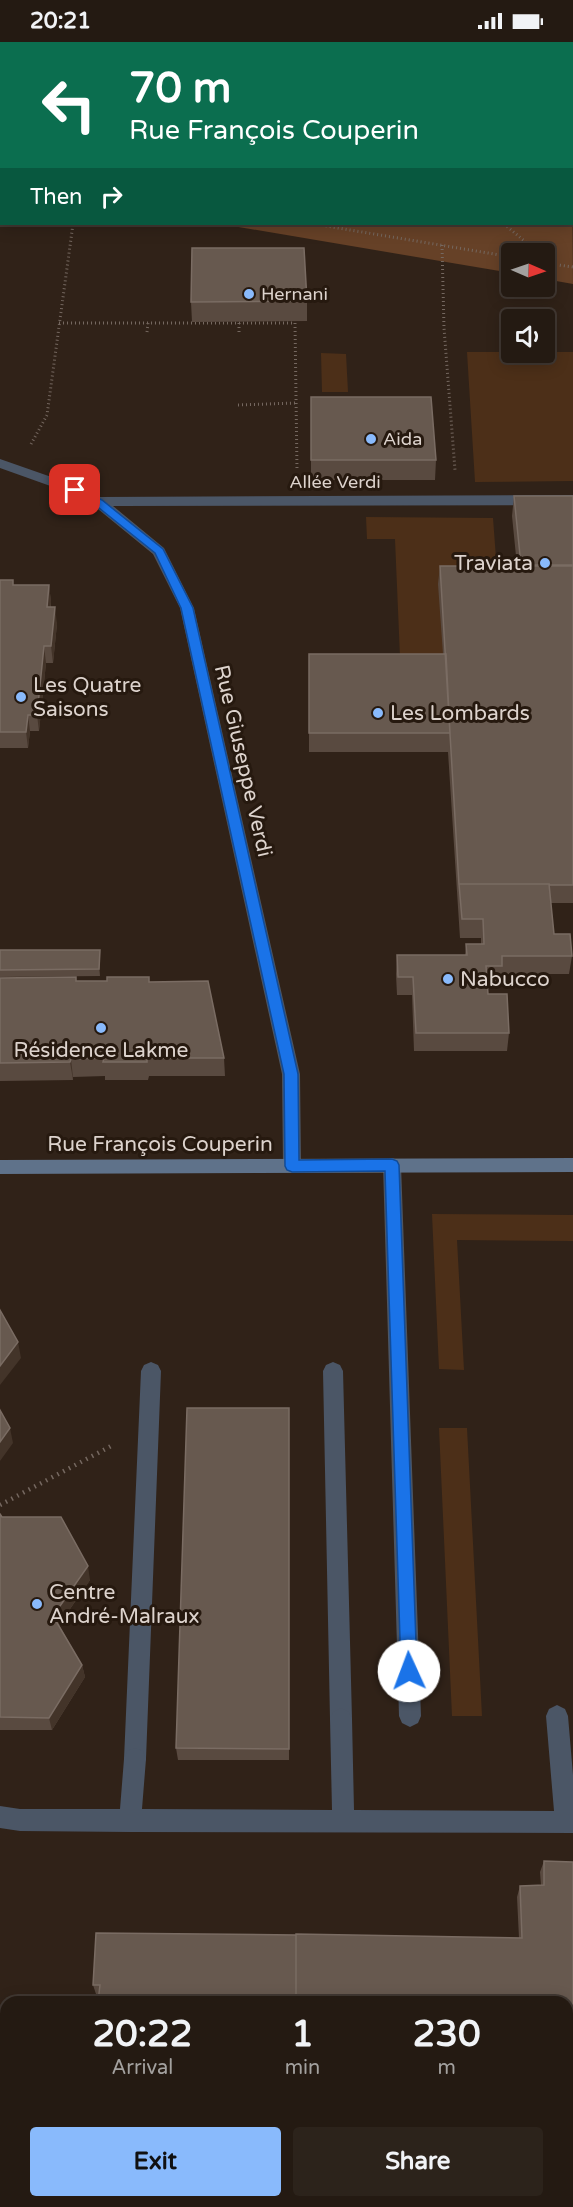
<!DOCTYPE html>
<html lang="en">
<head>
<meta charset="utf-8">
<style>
  :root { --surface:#241a12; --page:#2c231b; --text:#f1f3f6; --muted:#a3a19f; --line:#413832; --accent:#89bafc }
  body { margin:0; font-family:"Varela Round",sans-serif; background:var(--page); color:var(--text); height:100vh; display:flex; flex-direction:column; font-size:22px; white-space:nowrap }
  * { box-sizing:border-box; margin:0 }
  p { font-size:20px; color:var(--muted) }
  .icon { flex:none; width:33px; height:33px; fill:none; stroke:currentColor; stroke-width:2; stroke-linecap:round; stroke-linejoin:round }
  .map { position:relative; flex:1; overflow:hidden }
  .panel { position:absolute; left:0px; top:1954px; width:573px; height:212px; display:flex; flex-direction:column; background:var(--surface); border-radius:18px 18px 0 0; box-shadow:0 3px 15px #0003,0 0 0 2px var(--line) }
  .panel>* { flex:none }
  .hud { position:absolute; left:0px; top:0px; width:573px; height:183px; box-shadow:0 3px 15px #0003,0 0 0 2px var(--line); background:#0b6e4f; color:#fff; overflow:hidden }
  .needle { width:39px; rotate:92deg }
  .controls { position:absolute; left:501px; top:201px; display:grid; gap:12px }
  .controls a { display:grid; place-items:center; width:54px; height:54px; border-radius:6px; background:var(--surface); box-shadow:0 3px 15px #0003,0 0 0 2px var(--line); font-size:30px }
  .pin { position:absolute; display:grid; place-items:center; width:51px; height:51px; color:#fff; margin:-26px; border-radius:12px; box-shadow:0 3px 9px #0006 }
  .me { position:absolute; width:66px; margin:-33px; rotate:358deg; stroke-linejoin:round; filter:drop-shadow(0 0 4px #0008) }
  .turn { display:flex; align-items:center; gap:21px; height:126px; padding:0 30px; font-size:27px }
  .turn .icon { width:78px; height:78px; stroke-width:2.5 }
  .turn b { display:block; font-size:42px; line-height:51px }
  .then { display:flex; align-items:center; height:57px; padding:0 30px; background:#0003; gap:12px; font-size:22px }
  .eta { display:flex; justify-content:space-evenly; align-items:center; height:102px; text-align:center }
  .eta b { font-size:36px; font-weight:800; line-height:42px }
  .primary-button { display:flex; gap:12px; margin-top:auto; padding:12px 30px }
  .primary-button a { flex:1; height:69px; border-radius:6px; background:var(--accent); color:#111; font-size:24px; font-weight:800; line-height:69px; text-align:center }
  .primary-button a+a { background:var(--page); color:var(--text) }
  .status { display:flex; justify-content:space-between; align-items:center; height:42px; padding:0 30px; background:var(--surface); direction:ltr }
  .status svg { height:16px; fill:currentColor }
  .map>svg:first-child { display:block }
</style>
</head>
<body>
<div class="status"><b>20:21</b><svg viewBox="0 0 49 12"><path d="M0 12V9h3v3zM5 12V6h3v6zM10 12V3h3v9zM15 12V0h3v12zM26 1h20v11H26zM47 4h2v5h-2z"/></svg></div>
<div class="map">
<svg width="573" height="2165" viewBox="0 0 573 2165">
  <rect width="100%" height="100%" fill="#302218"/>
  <!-- green -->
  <path fill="#4c2f18" d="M467 310H573V439L475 440Z
    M321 311 346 312 348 350H322Z
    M366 475 493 476 498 543 444 631 400 615 395 497H367Z
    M432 1172 573 1173V1199L457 1198 464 1328 439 1327Z
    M439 1386H467L482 1674H452Z"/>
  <!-- forest -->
  <path fill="#664127" d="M0 0H228L233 1 2 2 1 144Z
    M370 0H573V53L572 2Z
    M572 107 573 242 545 237 544 212H512L511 231 221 182H572Z"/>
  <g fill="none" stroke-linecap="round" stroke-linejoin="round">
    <!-- path-far1 -->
    <path stroke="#756860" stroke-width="3" stroke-dasharray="1 3" stroke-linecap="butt" d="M314 182 512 215
      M504 182 540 212
      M442 203 444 286 455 428
      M544 215 551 221
      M544 221 573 225
      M59 281H295L297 428
      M239 281V290
      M147 290 148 281
      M238 363 296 361
      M31 402 47 373 73 182"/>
    <!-- path -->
    <path stroke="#756860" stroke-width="4.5" stroke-dasharray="1.5 5" stroke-linecap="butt" d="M0 1463 113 1403"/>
    <!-- lane -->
    <path fill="#4b5666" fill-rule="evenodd" d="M392 1116 398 1118 401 1123 421 1674 418 1681 410 1685 402 1681 399 1674 383 1123 386 1118Z
      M151 1320 158 1323 161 1329 146 1717 143 1725 135 1728 127 1725 124 1717 141 1329 144 1323Z
      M333 1320 340 1323 343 1329 352 1677 349 1684 341 1688 333 1684 330 1677 323 1329 326 1323Z"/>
    <!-- street -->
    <path fill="#4b5666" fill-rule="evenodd" d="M0 417 80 445 100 455 573 453V463L113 464 164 506 194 566 300 1032 301 1124 298 1129 292 1131 286 1129 283 1124 282 1032 180 566 153 512 93 463 70 451 0 426Z
      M557 1663 565 1667 568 1674 573 1733V1791L130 1790 20 1789 0 1786V1764L20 1767H120L124 1717 127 1709 135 1706 143 1709 146 1717 142 1767 332 1768 330 1677 333 1670 341 1666 349 1670 352 1677 354 1768 554 1769 546 1674 549 1667Z"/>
    <!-- secondary -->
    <path fill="#5f728a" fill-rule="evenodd" d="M294 0H309L310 2H295Z
      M573 78V86H572V79Z
      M573 1116V1130L0 1132V1118Z"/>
  </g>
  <!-- wall -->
  <path fill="#594a40" d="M307 259V279L192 280 191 260Z
    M311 355 436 418 435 438H311Z
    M514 454H573V861H551L554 892 572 914 569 932H501L500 942H487L488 952 509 991 507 1009H414L412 953H397L396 932 397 913H465L466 902H481V896H460L448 710H309V612H443L438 542 440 524H517L512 474Z
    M0 538 14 543H49L51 560V565L57 582 53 621H46L39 689H30L28 706H0Z
    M0 908 100 915V934L0 935Z
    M0 936 76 939 149 940 224 1016 225 1034H149L148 1038H105V1034L73 1035V1038L0 1039Z
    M289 1366V1718H178L176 1706Z
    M0 1472 2 1475 90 1538 59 1583 82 1623 85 1635 52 1688H0Z
    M544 1819 567 2160 99 1952H96L93 1943 519 1896 517 1855 520 1844 541 1843 540 1830Z"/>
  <!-- shaded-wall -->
  <path fill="#433429" d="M49 543 51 560 49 582 47 565Z
    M55 565 57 582 53 621 51 604Z
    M44 604 46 621 39 689 37 673Z
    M28 673 30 689 28 706 26 690Z
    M100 908V934L99 927Z
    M71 1017 73 1035V1038L70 1020Z
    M18 1300 21 1316 0 1343V1324Z
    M10 1386 13 1401 0 1419V1400Z
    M88 1524 90 1538 56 1587 53 1574Z
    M82 1623 85 1635 52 1688 49 1676Z"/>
  <!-- building -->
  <path fill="#67594f" stroke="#7a6c63" stroke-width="1.5" d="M192 206H304L307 259 191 260Z
    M311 355H431L436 418H311Z
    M514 454H573V523H521Z
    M440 524H573V843H550L549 842H459V843Z
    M0 538H13V543H49L47 565H55L51 604H44L37 673H28L26 690H0Z
    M309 612H446L450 691H309Z
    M459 842H549L554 892H570L572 914H502V924H486L488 952H507L509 991H416L413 935H398L397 913H467L466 902H484L483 877H462Z
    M0 908H100L99 927 0 928Z
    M76 935V939H107V935H149V940L208 939 224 1016H147V1020H103L104 1016 71 1017 70 1020 0 1021V936Z
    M0 1268 18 1300 0 1324Z
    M187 1366H289V1707L176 1706Z
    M0 1368 10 1386 0 1400Z
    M0 1472 2 1475H61L88 1524 53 1574 82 1623 49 1676 0 1675Z
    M544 1819 573 1820V2165H297V2160H567V1960H296V1892L522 1896 520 1844 544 1843Z
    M96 1891 296 1893V1960H98L100 1943H93Z"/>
  <!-- route -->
  <path fill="#1a73e8" stroke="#114b97" stroke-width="1.5" d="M75 445 102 458 163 507 193 566 298 1032 299 1118 392 1117 397 1119 399 1123 417 1629 414 1634 409 1637 403 1634 401 1629 385 1129 292 1130 287 1128 285 1124 284 1032 181 566 155 511 94 462 71 451 70 448Z"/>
  <!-- markers -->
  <g fill="#89bafc" stroke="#26190f" stroke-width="2">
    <circle cx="249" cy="252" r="6"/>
    <circle cx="371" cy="397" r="6"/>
    <circle cx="545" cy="521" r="6"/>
    <circle cx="21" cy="655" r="6"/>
    <circle cx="378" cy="671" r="6"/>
    <circle cx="448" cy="937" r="6"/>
    <circle cx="101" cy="986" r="6"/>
    <circle cx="37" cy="1562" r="6"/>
  </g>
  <g text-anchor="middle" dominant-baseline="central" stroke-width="6" stroke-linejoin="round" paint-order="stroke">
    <!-- far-poi labels -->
    <g font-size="18" fill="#ddd3cd" stroke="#26190f" text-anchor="start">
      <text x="261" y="252">Hernani</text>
      <text x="383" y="397">Aida</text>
    </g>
    <!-- far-street labels -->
    <g font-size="18" fill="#ddd3cd" stroke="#26190f">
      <text x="335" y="440">Allée Verdi</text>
    </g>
    <!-- poi labels -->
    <g font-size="21" fill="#ddd3cd" stroke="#26190f" text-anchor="start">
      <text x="533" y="521" text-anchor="end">Traviata</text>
      <text x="33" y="643">Les Quatre<tspan x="33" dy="24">Saisons</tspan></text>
      <text x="390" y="671">Les Lombards</text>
      <text x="460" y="937">Nabucco</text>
      <text x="101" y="1008" text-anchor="middle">Résidence Lakme</text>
      <text x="49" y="1550">Centre<tspan x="49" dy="24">André-Malraux</tspan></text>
    </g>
    <!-- street labels -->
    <g font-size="21" fill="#ddd3cd" stroke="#26190f">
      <text transform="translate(243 719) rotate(77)">Rue Giuseppe Verdi</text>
      <text x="160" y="1102">Rue François Couperin</text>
    </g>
  </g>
</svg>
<div class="controls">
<a><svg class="needle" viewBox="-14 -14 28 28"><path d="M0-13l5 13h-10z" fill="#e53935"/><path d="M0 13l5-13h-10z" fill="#a3a19f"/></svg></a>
<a><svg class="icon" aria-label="sound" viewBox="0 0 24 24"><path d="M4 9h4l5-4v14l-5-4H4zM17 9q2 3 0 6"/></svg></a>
</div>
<div class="pin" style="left:75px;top:448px;background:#d93025"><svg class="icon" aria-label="arrive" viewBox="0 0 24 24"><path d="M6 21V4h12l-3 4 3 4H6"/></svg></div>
<svg class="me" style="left:409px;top:1629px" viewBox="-20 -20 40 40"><circle r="19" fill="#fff"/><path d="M0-13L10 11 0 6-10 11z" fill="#1a73e8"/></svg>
<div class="hud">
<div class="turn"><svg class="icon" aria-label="left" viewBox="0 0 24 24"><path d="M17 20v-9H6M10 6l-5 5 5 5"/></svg><div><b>70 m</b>Rue François Couperin</div></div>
<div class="then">Then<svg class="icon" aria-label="right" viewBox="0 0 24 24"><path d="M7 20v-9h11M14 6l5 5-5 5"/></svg></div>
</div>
<section class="panel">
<div class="eta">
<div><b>20:22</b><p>Arrival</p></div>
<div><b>1</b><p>min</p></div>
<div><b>230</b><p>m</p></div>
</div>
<div class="primary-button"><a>Exit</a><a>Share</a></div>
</section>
</div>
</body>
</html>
